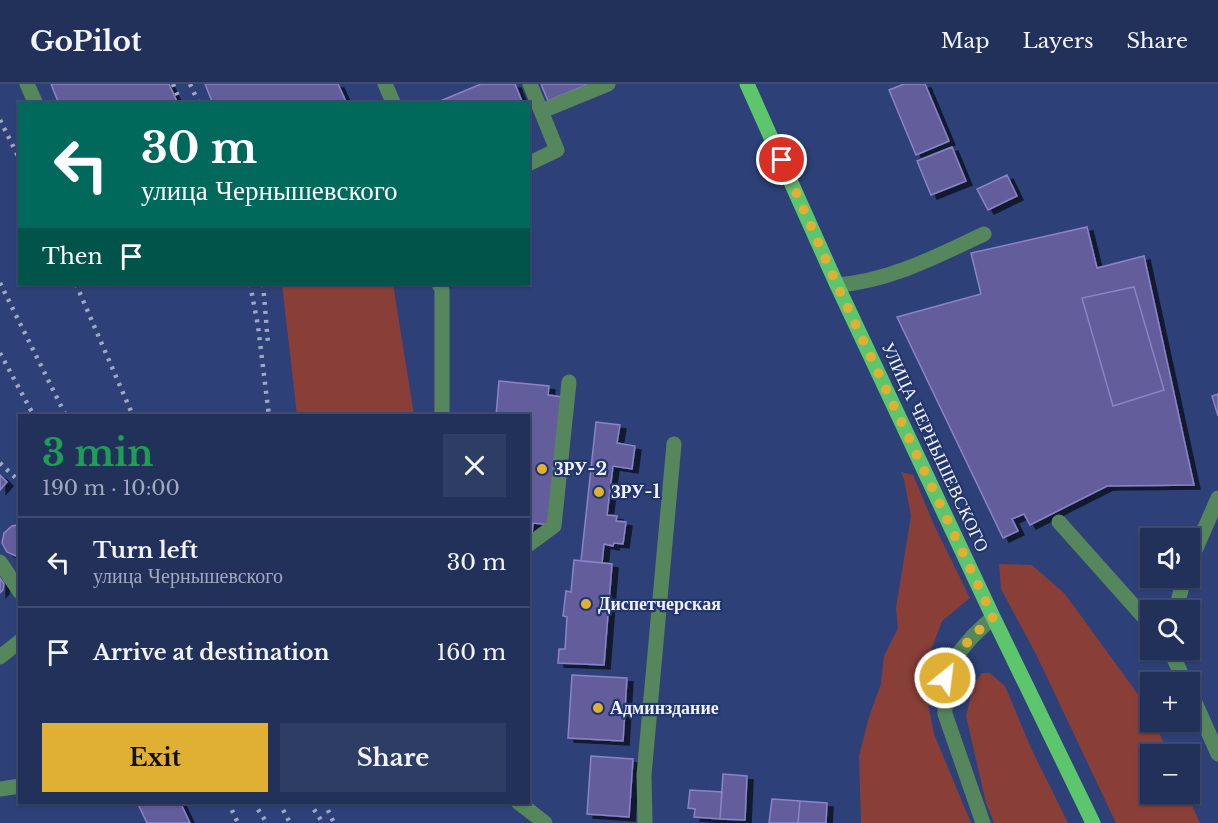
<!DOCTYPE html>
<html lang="en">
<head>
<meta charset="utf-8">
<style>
  :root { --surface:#22315a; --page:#2e3d63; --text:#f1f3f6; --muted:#a2a9bb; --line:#3f4c70; --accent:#dfb034 }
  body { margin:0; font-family:"Libre Baskerville",serif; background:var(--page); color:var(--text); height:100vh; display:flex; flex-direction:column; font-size:22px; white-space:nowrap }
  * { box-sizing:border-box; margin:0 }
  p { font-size:20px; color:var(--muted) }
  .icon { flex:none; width:33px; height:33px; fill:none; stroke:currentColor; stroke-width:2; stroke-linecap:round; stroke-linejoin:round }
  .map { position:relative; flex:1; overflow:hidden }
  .sheet { position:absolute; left:18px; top:330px; width:512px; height:390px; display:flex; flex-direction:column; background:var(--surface); border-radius:0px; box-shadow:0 2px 4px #0004,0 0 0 2px var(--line) }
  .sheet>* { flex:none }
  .guide { position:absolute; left:18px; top:18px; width:512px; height:183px; border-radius:0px; box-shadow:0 2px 4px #0004,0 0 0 2px var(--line); background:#00695c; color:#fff; overflow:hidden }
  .tools { position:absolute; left:1140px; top:444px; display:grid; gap:12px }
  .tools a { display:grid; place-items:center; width:60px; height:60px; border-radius:0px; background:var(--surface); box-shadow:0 2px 4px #0004,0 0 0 2px var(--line); font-size:30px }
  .pin { position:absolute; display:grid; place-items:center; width:51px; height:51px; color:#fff; margin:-26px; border:3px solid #fff; border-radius:50%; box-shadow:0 2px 6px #0007 }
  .me { position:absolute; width:66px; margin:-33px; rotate:29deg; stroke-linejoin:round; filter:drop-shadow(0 0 4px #0008) }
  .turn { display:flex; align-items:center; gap:21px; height:126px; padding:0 24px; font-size:27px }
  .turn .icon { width:78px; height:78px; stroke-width:2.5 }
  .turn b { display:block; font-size:42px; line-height:51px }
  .then { display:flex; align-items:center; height:57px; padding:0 24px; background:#0003; gap:12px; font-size:22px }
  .round { display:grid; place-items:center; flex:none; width:63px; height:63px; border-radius:0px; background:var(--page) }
  .headline { display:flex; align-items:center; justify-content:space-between; height:102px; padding:0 24px }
  h1 { font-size:36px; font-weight:700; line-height:45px; color:#1e9e55 }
  .action { display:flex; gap:12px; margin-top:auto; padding:12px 24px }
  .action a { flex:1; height:69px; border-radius:0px; background:var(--accent); color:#111; font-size:24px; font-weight:700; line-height:69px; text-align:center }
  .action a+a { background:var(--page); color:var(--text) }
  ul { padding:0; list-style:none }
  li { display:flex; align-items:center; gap:18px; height:90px; padding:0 24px; border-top:2px solid var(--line) }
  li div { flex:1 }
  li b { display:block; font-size:22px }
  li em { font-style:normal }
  header { display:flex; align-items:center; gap:36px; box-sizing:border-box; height:84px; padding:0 30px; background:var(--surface); border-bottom:2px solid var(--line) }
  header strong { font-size:28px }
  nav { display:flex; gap:33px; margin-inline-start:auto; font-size:21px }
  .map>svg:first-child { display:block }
</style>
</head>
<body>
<header>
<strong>GoPilot</strong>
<nav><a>Map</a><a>Layers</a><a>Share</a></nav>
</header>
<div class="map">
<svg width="1218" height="739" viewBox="0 0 1218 739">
  <defs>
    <filter id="shadow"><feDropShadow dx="6" dy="4" stdDeviation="0" flood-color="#0009"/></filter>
  </defs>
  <rect width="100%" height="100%" fill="#2d4178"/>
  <!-- green -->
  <path fill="#893f38" d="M282 200H393L414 331H297Z
    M901 388 913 391 935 443 970 514 942 537 922 590 934 650 971 739H861L859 672 869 633 881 600 884 572 898 544 896 524 911 432 904 395Z
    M999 480 1032 481 1065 510 1145 620 1150 631V638H1154L1169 670H1150V710H1187L1200 739H1116L1037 572 1001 505Z
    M982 589H990L1005 602 1031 664 1068 739H994L986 719 966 632 974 600Z"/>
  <!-- building -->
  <path fill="#635d9b" stroke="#8984c5" stroke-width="1.5" fill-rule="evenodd" filter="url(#shadow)" d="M51 0H169L178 20H59Z
    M205 0H338L347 20H213Z
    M481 0H515L523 20H433Z
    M541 0H589L548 17Z
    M904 0H925L949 57 916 71 889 6Z
    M952 63 966 97 931 111 917 77Z
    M1007 91 1017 112 988 126 977 105Z
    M1087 143 1097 184 1144 172 1194 401 1107 402 1030 441 1024 430 1012 435 1018 447 1003 454 897 233 981 210 971 169ZM1134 203 1164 306 1113 322 1082 214Z
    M1134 203 1164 306 1113 322 1082 214Z
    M499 297 549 302 548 311 563 313 551 441 533 439 532 450H528V332H496Z
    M1218 310V332L1212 312Z
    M596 338 620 341 617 359 635 362 632 385 613 382 607 431 617 432 616 437 626 438 623 460 614 459 613 462 604 460 602 479 581 477Z
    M0 391 7 398 0 406Z
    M17 441H20V472H16L7 468 2 459 4 449 12 442Z
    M574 476 612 480 604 581 558 579 559 565H565L567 533 563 532 566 507 571 508Z
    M0 494 4 500 3 506 0 509Z
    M572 591 627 594 623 657 568 654Z
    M591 672 633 675 629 733 587 730Z
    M723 690 747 692 745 736 720 735Z
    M690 706 722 708 720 735 694 733 695 725 688 724Z
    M772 715 800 717 798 739H769Z
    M800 717 827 719 826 739H798Z
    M137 718H180L190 739H147Z"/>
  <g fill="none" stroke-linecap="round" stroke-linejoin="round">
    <!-- minor -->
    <path stroke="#56875c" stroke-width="15" d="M27 0 36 20
      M385 0 393 18
      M542 27 608 0
      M528 80 557 66 530 0
      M439 200 442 206V332
      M837 201C890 197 937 172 984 150
      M1059 438 1150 540
      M528 461 554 442 569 298
      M0 478 20 508
      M1190 478 1218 414
      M1176 526 1184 494
      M1170 566 1185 598
      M0 573 20 557
      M1190 607 1218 670
      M0 705 20 702
      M518 718 545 739
      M645 739 644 691 674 360
      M983 739 945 630V594L956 572 972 553 993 533"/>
    <!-- major -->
    <path stroke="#5dc66d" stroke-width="15" d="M747 0 837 201 993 533 1093 739"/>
    <!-- rail -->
    <path stroke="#9ea8c3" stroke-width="4.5" stroke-dasharray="3 6" stroke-linecap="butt" d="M173 0 181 20
      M190 0 199 20
      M0 36 20 76
      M0 199 66 332
      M76 200 133 332
      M250 200 258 242 269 332
      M263 200 268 259
      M0 269 34 332
      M0 379 20 398
      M228 718 238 739
      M253 718 267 739
      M279 718 290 739
      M309 718 323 739
      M324 718 334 739"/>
  </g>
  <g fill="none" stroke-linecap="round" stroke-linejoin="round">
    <!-- route -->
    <path stroke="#dfb034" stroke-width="10" stroke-dasharray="0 18" d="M782 76 837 201 993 533 972 553 956 572 945 594"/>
  </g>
  <!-- markers -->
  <g fill="#dfb034" stroke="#23366c" stroke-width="2">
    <circle cx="542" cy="385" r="6"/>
    <circle cx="599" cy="408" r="6"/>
    <circle cx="586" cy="520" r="6"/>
    <circle cx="598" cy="624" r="6"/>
  </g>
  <g text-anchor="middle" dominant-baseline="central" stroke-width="4.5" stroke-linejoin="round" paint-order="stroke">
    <!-- street labels -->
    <g font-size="18" fill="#eff2f9" stroke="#23366c">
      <text transform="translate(935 363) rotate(65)">УЛИЦА ЧЕРНЫШЕВСКОГО</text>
    </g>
    <!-- poi labels -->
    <g font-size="18" font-weight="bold" fill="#eff2f9" stroke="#23366c" text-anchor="start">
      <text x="554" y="385">ЗРУ-2</text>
      <text x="611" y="408">ЗРУ-1</text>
      <text x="598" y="520">Диспетчерская</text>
      <text x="610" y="624">Админздание</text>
    </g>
  </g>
</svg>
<div class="tools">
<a><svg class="icon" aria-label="sound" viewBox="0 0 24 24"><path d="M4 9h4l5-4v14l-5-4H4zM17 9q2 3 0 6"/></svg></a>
<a><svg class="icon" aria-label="search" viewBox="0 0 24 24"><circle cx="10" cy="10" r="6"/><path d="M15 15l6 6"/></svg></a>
<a>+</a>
<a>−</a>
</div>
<div class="pin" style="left:782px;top:76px;background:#d93025"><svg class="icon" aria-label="arrive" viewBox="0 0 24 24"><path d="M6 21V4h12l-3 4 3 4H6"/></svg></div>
<svg class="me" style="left:945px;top:594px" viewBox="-20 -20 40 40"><circle r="17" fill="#dfb034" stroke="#fff" stroke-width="3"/><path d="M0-11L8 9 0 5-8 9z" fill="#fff"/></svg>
<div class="guide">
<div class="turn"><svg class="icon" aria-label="left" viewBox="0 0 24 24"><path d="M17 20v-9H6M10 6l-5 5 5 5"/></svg><div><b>30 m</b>улица Чернышевского</div></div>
<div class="then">Then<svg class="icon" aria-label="arrive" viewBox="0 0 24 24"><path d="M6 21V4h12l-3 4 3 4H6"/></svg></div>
</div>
<section class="sheet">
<div class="headline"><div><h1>3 min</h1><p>190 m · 10:00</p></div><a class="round"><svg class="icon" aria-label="close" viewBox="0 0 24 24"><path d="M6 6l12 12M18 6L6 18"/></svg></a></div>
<ul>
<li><svg class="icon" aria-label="left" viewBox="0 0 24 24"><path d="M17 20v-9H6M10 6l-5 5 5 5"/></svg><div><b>Turn left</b><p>улица Чернышевского</p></div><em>30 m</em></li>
<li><svg class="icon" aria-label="arrive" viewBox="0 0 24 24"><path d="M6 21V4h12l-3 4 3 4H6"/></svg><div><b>Arrive at destination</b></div><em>160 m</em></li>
</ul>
<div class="action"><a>Exit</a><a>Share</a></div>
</section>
</div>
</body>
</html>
